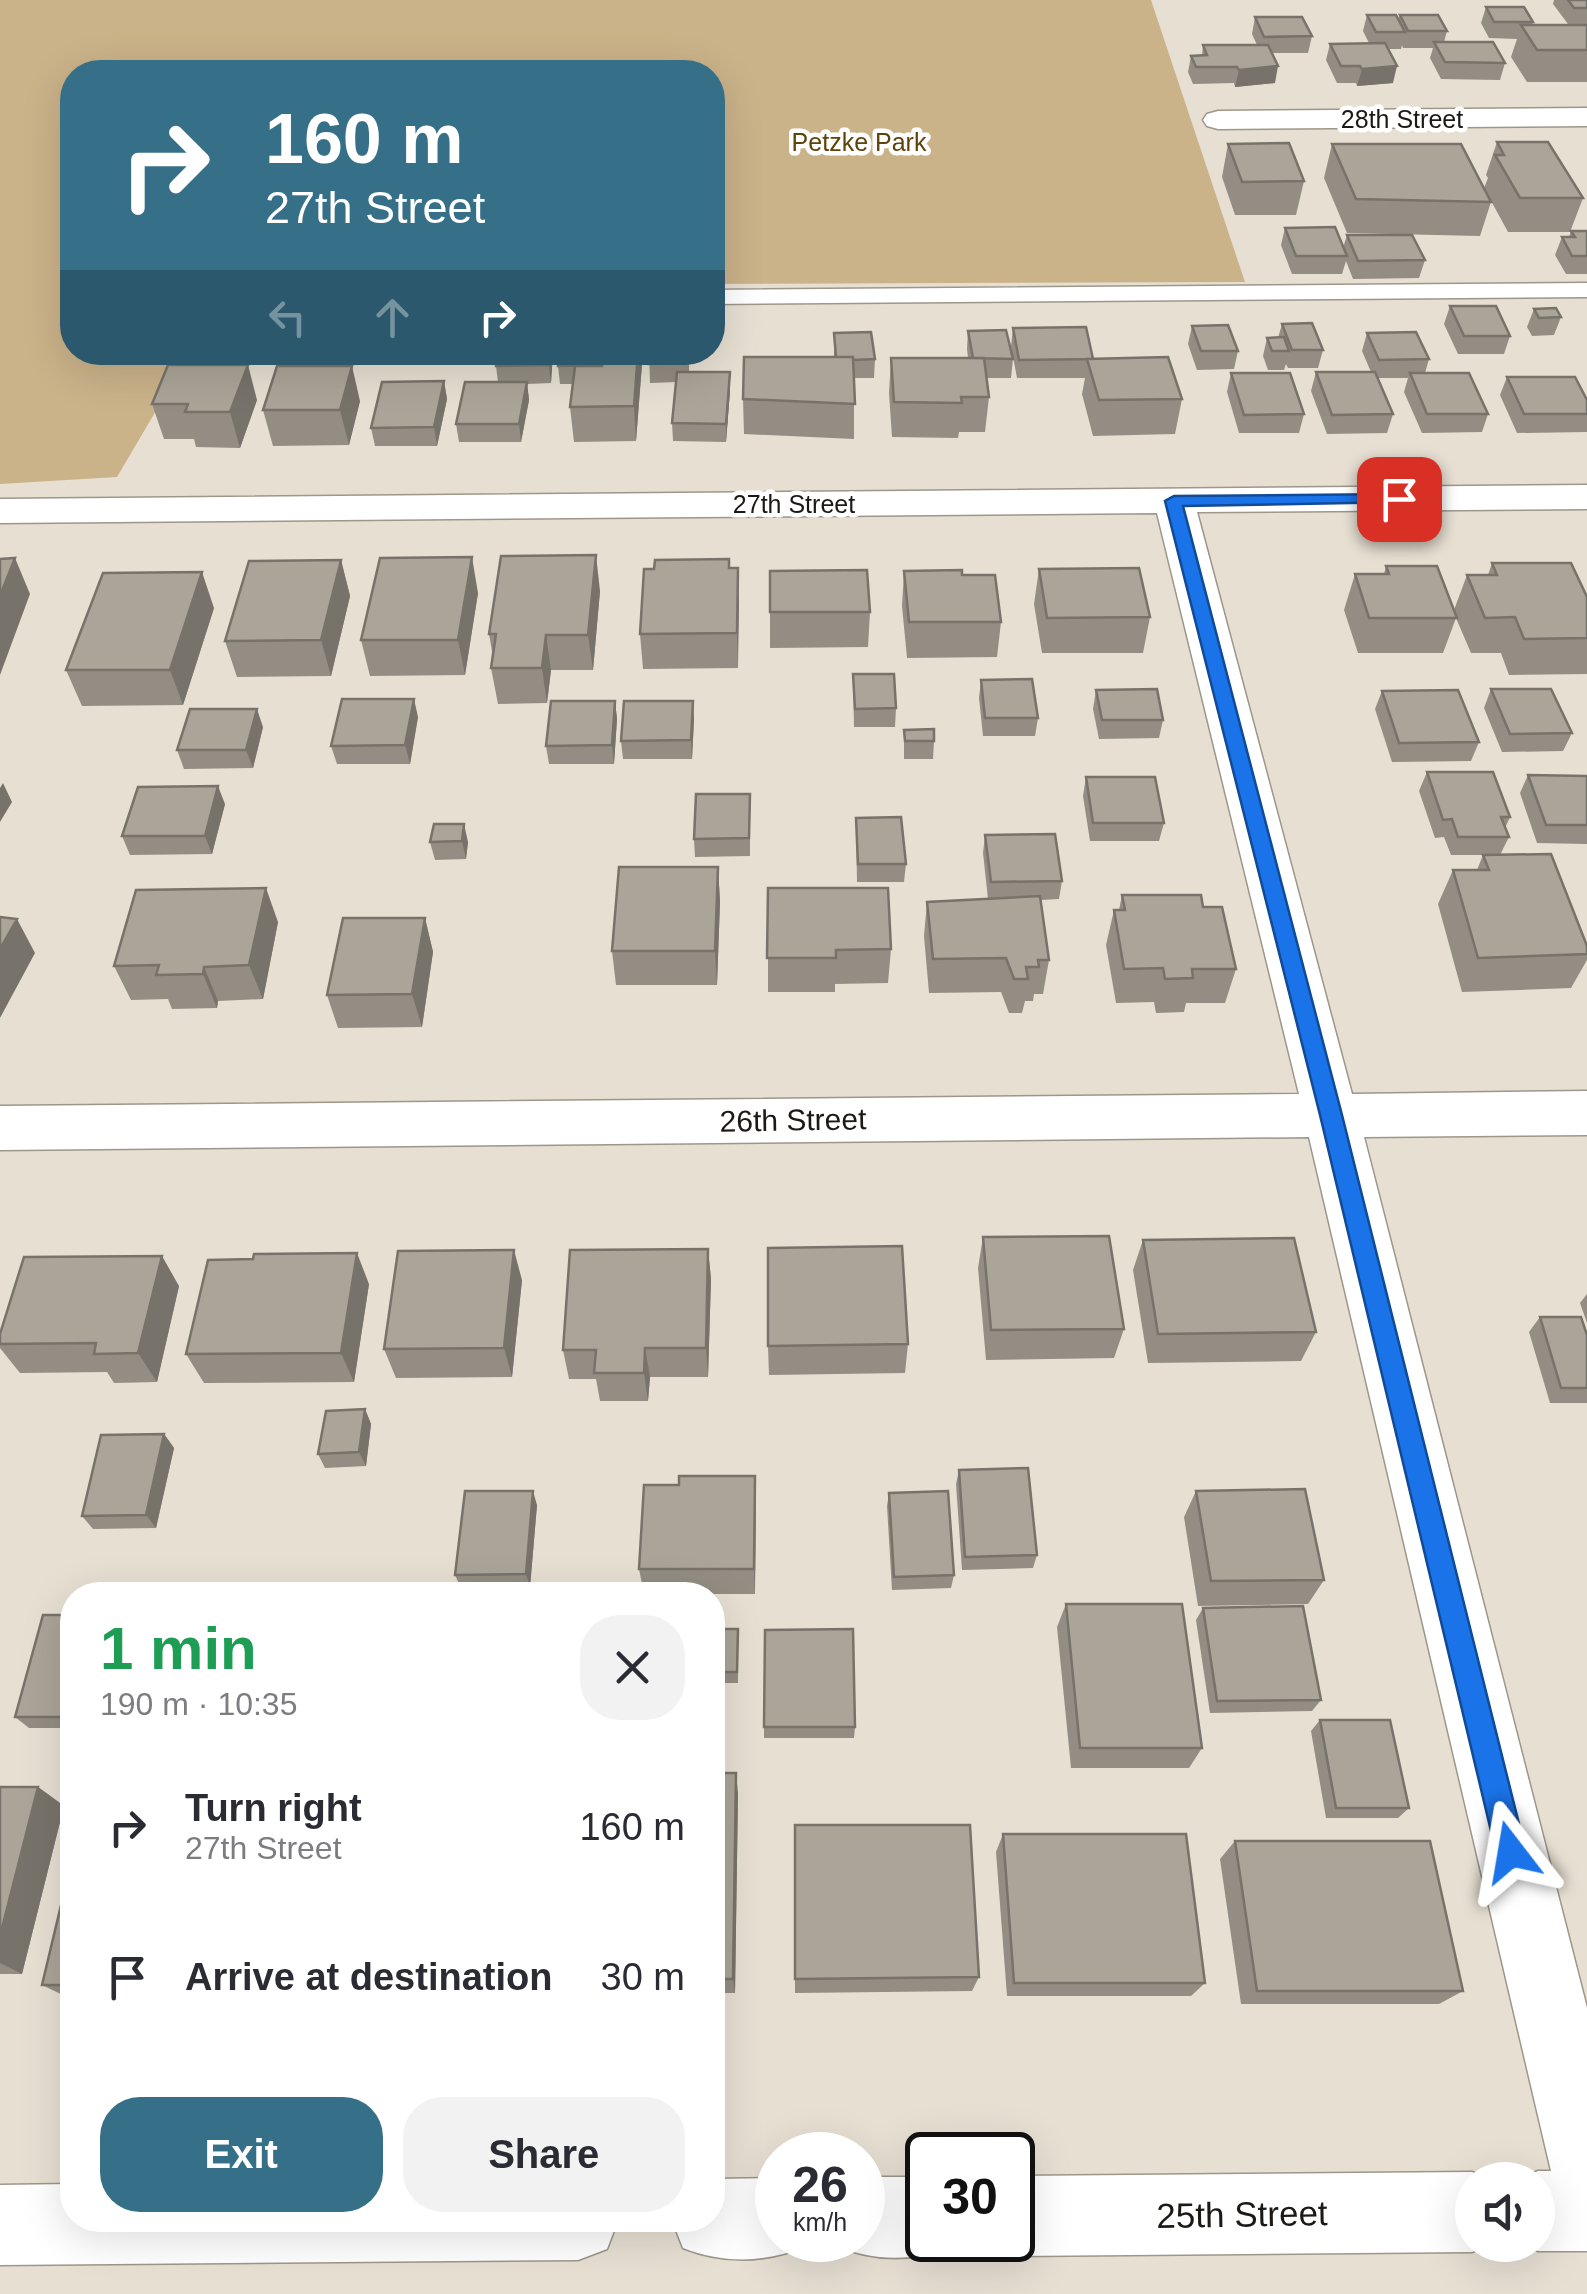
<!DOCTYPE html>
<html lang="en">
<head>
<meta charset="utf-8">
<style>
  :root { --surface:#fff; --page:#f2f2f3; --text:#2b2b33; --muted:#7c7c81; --accent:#366f88 }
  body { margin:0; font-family:Arial,sans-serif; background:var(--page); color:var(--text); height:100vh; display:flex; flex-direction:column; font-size:38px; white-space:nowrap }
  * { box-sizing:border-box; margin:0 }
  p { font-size:32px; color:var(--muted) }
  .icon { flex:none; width:55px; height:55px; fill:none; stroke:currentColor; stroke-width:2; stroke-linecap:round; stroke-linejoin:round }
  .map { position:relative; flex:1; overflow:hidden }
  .sheet { position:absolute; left:60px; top:1582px; width:665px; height:650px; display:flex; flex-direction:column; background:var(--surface); border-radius:40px; box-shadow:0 10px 40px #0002 }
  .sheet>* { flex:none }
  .hud { position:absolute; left:60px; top:60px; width:665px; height:305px; border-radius:40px; box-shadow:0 10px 40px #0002; background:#366f88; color:#fff; overflow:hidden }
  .buttons { position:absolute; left:1455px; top:2162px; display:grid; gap:20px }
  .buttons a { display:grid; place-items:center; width:100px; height:100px; border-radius:50%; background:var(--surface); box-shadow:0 10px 40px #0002; font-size:50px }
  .speed { position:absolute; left:755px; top:2132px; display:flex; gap:20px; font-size:50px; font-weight:700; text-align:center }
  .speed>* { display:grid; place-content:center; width:130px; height:130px; border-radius:50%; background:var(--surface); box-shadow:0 10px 40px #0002; line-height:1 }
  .speed small { font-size:25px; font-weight:400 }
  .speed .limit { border:5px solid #111; border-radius:15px; background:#fff; color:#111 }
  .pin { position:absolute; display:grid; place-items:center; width:85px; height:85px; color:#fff; margin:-42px; border-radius:20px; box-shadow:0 5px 15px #0006 }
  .me { position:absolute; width:110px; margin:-55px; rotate:346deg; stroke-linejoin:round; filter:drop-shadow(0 0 8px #0008) }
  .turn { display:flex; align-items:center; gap:35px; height:210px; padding:0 40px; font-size:45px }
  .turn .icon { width:130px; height:130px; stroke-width:2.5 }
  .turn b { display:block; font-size:70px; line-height:85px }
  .lanes { display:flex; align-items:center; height:95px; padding:0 40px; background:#0003; justify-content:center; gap:50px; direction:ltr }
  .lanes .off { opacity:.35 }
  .round { display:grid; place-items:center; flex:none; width:105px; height:105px; border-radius:40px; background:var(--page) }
  .summary { display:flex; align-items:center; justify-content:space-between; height:170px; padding:0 40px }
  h1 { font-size:60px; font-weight:700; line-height:75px; color:#1e9e55 }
  .action { display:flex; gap:20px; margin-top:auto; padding:20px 40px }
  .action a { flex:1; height:115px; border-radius:40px; background:var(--accent); color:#fff; font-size:40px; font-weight:700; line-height:115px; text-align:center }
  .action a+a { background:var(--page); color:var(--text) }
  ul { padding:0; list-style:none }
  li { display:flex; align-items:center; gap:30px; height:150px; padding:0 40px }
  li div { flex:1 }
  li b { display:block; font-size:38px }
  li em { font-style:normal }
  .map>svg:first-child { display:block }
</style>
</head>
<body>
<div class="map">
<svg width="1587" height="2294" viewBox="0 0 1587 2294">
  <rect width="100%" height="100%" fill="#e7dfd2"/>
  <!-- green -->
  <path fill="#cab289" d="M0 0H1151L1245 282 713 284 712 72H72V352L190 353 117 477 0 484Z"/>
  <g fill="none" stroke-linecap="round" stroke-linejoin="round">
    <defs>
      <path id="lane" d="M1587 283V297L712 304V290Z"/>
      <path id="street" d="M1587 108V126L1218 129 1207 126 1203 120 1207 114 1218 111Z
        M1587 485V509L1197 512 1352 1094 1587 1091V1135L1364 1137 1587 2008V2251H1538L1523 2245H1538V2180H1516L1538 2171H1551L1309 1137 0 1150V1106L1299 1094 1157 513 0 523V499Z
        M1472 2172 1492 2180H1472V2245H1489L1472 2252 1012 2256 984 2244 982 2240H1012V2176Z
        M862 2177H928V2240H959L956 2245C916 2262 874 2262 834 2245L831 2240H862Z
        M778 2178V2240H809L806 2246C766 2263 724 2264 683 2248L672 2220H712V2179Z
        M72 2184V2220H618L607 2249 578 2260 0 2265V2185Z"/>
    </defs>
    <!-- lane casing -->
    <use href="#lane" stroke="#9d968a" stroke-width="3"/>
    <!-- street casing -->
    <use href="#street" stroke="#9d968a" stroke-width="3"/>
    <!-- lane -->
    <use href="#lane" fill="#fff" fill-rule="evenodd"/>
    <!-- street -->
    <use href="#street" fill="#fff" fill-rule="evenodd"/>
  </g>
  <!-- wall -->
  <path fill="#938d83" d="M1554 0H1587V82H1527L1511 57 1517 39 1489 38 1481 23 1486 7 1533 22 1532 25 1568 24 1553 4Z
    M1367 15 1398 19 1400 15 1447 31 1444 42 1505 63 1500 80 1441 79 1430 58 1433 48H1403L1402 45 1401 49H1388L1393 83 1357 86 1356 83H1337L1326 60 1330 44 1369 43 1363 31Z
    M1255 17 1312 36 1308 53H1272L1275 83 1235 87 1234 83 1193 84 1188 72 1191 56 1202 55 1203 45H1257L1252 34Z
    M1497 142 1583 198 1570 232H1508L1484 188 1488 178 1486 175Z
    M1228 144 1304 181 1296 215H1235L1222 177Z
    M1332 144 1491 202 1480 236 1347 233 1324 178Z
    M1285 228 1343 248 1347 235 1425 260 1419 278 1353 279 1346 261 1342 274H1292L1281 245Z
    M1571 231H1587V274H1566L1555 255 1562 237H1569Z
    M1450 306 1510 336 1504 354H1458L1444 324Z
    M1534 309 1561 317 1554 335 1532 336 1527 327Z
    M1282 324 1323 350 1318 368H1288L1286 364 1284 370H1268L1263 356 1267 338H1278Z
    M1192 326 1238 351 1234 369 1197 370 1188 344Z
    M1013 328 1093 359 1182 399 1175 434 1093 436 1082 394 1085 378H1017L1011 346Z
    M968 331 1013 359 1011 378H987L989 397 985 432H959L958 438 892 437 889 393 891 358H968L967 349Z
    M834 333 875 359 874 378H854V439L744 434 743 399 834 357Z
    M1367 333 1429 359 1425 373 1488 414 1482 432 1422 433 1404 392 1408 378H1378L1393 414 1387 433 1327 434 1311 391 1316 372H1371L1362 351Z
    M384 352H436L434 359H385Z
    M497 352H553L551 383 527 384 529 400 521 442H459L456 424 498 382 496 366Z
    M649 352H689V372L730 391 726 442 673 441 672 423 676 382 650 383Z
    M642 364 636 441 574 442 570 407 573 384H560L558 366Z
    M1231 373 1304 414 1299 433H1239L1227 392Z
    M1507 377 1587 400V432L1517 433 1500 395Z
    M444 381 447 399 437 446H375L371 428Z
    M257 400 240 448 196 447 194 439H164L152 404Z
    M360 401 349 445 273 446 263 410Z
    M341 560 350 596 331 676 237 677 225 641Z
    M1492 563 1587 597V674L1509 675 1501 653H1471L1456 618 1443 653H1358L1344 610 1355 574H1384L1386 566 1454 610 1467 575H1488Z
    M730 568H738V668L643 669 640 634Z
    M1039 569 1150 617 1143 653H1042L1034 604Z
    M770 571 870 612 868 647 770 648Z
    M904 571 962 575 1001 622 997 657 907 658 902 606Z
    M600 591 593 670H551L547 703 498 704 491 668 493 657 489 634Z
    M478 593 465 675 370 676 361 640Z
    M214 608 183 705 82 706 66 670Z
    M853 674 896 708 895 727H854Z
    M981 680 1038 718 1035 736H983L979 698Z
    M1491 689 1572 733 1563 751 1502 752 1484 708Z
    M1096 690 1163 720 1159 738 1099 739 1093 709Z
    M1382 691 1479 742 1471 761 1392 762 1375 709Z
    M615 701 617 719 614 764H549L546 746Z
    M418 717 410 764H337L331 746Z
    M694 719 692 759H623L621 741Z
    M263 727 253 768 184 769 177 750Z
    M904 730 934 741 933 759H904Z
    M1427 772 1510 817 1505 828 1509 837 1500 855H1451L1444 837 1435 838 1419 791Z
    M1528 775 1587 776V844L1537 843 1520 793Z
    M1086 777 1164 823 1159 841H1090L1083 796Z
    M750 794V856L695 857 694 839Z
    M225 804 212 854 130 855 122 836Z
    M856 818 906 864 904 882H857Z
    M985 835 1062 881 1059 899 1041 900 1049 960 1043 994H1034L1033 1001H1025L1022 1013H1009L1001 992 929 993 924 936 927 902 988 899 983 853Z
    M430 842H468L466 859 435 860Z
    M1483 855 1587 946V960L1571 988 1462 992 1438 904 1453 870H1477Z
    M718 867 720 902 717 985H616L612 951Z
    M768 888 891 949 888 983 835 984V992H768Z
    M1122 895 1203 907 1236 969 1225 1003H1186L1184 1012 1156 1013 1154 1002 1116 1003 1106 945 1114 910H1119Z
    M425 918 433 952 422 1027 338 1028 327 995Z
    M278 922 263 999 218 1001 217 1008 172 1009 168 999 131 1000 114 966Z
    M983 1237 1124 1329 1114 1358 986 1360 978 1268Z
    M1143 1240 1316 1332 1301 1361 1148 1363 1133 1270Z
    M708 1249 711 1279 708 1377H650L648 1401H600L596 1379H569L563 1350Z
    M522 1280 512 1377 396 1378 384 1349Z
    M369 1284 354 1382 204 1383 186 1354Z
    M179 1286 157 1382 114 1383 107 1372 20 1373 0 1348V1334Z
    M1587 1294V1323L1580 1303Z
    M1540 1317 1587 1335V1403H1550L1529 1332Z
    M908 1344 905 1373 769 1375 768 1346Z
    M365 1409 371 1424 366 1466 325 1468 318 1454Z
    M164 1434 174 1448 156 1528 93 1529 82 1516Z
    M959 1470 1037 1555 1033 1568 962 1570 956 1484Z
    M755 1476V1594H644L639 1569Z
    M1196 1491 1324 1580 1308 1604 1198 1606 1184 1517Z
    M889 1493 954 1575 951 1588 892 1590 887 1506Z
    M537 1505 530 1587 461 1588 455 1575Z
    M1066 1604 1202 1748 1189 1768H1071L1057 1627Z
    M1203 1608 1321 1700 1312 1711 1210 1713 1196 1620Z
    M72 1615V1728H29L15 1717Z
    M712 1629H738V1683H712Z
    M1320 1720 1409 1808 1398 1818H1326L1311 1731Z
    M764 1727H855L854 1738H764Z
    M712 1773 738 1793 735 1993H712Z
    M0 1787H38L64 1806 22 1974H0Z
    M795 1825 979 1977 972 1991 795 1993Z
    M1003 1834 1205 1983 1191 1996H1007L996 1852Z
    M1235 1841 1463 1991 1439 2004H1241L1220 1859Z
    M72 1859V1998H69L42 1985Z"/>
  <!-- shaded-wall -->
  <path fill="#78736a" d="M1278 66 1275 83 1235 87 1239 70Z
    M1397 66 1393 83 1357 86 1362 69Z
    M550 352H553L551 383 549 365Z
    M595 352H597L598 356 595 383 594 365Z
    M638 352H641L642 364 636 441 634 406Z
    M248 365 257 400 240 448 230 412Z
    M352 366 360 401 349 445 340 410Z
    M730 372V391L726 442V424Z
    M444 381 447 399 437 446 434 427Z
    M527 382 529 400 521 442 519 424Z
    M596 555 600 591 593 670 588 635Z
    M472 557 478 593 465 675 458 640Z
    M15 558 30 594 0 675V596Z
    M341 560 350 596 331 676 321 640Z
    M738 568 739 603 738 668 737 633Z
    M202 572 214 608 183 705 170 670Z
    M546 635 551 670 547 703 542 668Z
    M414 699 418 717 410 764 405 745Z
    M615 701 617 719 614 764 612 745Z
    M693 701 694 719 692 759 691 740Z
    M257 709 263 727 253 768 246 750Z
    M3 783 12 802 0 822V788Z
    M218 786 225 804 212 854 205 836Z
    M464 824 468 842 466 859 462 841Z
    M718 867 720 902 717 985 715 951Z
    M266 888 278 922 263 999 249 965Z
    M425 918 433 952 422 1027 412 994Z
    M17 919 35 953 0 1018V949Z
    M204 967 218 1001 217 1008 203 974Z
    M708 1249 711 1279 708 1377 706 1348Z
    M514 1250 522 1280 512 1377 504 1348Z
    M357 1253 369 1284 354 1382 341 1353Z
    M162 1256 179 1286 157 1382 138 1353Z
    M645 1348 650 1377 648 1401 644 1373Z
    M365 1409 371 1424 366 1466 359 1452Z
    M164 1434 174 1448 156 1528 146 1515Z
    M755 1476 756 1502 755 1594 754 1569Z
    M533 1491 537 1505 530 1587 526 1574Z
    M736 1773 738 1793 735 1993 733 1979Z
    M38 1787 64 1806 22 1974 0 1963V1936Z"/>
  <!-- building -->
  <path fill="#aba498" stroke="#78736a" stroke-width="2.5" d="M1568 0H1587V8H1574Z
    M1486 7H1524L1533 22H1494Z
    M1367 15H1396L1405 32H1376Z
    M1400 15H1438L1447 31H1408Z
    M1255 17H1302L1312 36 1264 37Z
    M1521 25H1587V50H1537Z
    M1434 42H1493L1505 63 1445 62Z
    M1385 43 1397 66 1362 69 1360 66H1341L1330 44Z
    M1203 45H1268L1278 66 1239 70 1237 67H1196L1191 56 1207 55Z
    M1497 142H1548L1583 198H1520L1495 155H1504Z
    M1289 143 1304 181 1242 182 1228 144Z
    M1332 144H1461L1491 202 1356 199Z
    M1335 227 1347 256H1296L1285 228Z
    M1571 231H1587V256H1572L1562 237H1575Z
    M1347 235H1412L1425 260 1358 261Z
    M1450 306H1496L1510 336H1464Z
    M1556 308 1561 317 1539 318 1534 309Z
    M1312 323 1323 350H1292L1282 324Z
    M1228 325 1238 351H1201L1192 326Z
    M1086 327 1093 359 1019 360 1013 328Z
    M1006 330 1013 359 973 358 968 331Z
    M871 332 875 359 853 360V357H836L834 333Z
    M1416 332 1429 359 1379 360 1367 333Z
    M1284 337 1289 351H1272L1267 338Z
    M497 352H550L549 365 496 366Z
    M559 352H595L594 365 558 366Z
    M603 352H638L634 406 570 407 575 366H602Z
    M649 352H688L687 363 648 364Z
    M744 357H853L855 404 743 399Z
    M1168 357 1182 399 1099 400 1087 359Z
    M891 358H984L989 397H961L962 403 894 402Z
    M168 365H248L230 412H185L188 404H152Z
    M277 366H352L340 410H263Z
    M677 372H730L726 424 672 423Z
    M1316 372H1375L1393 414 1332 415Z
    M1231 373H1290L1304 414 1244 415Z
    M1410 373H1469L1488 414H1427Z
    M1507 377H1575L1587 400V414H1524Z
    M444 381 434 427 371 428 382 382Z
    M465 382H527L519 424H456Z
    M596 555 588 635H546L542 668H491L496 634H489L501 556Z
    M472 557 458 640H361L380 558Z
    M15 558 0 596V559Z
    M729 559V568H738L737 633 640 634 644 569H654L655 560Z
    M341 560 321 640 225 641 249 561Z
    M1492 563H1571L1587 597V638L1524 639 1515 617 1485 618 1467 575H1497Z
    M1386 566H1437L1457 618H1369L1355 574H1389Z
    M1139 568 1150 617 1047 618 1039 569Z
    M867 570 870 612H770V571Z
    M962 570V575H995L1001 622H909L904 571Z
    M202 572 170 670H66L103 573Z
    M853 674H894L896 708 855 709Z
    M1032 679 1038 718H985L981 680Z
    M1157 689 1163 720H1102L1096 690Z
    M1491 689H1551L1572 733 1510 734Z
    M1458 690 1479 742 1399 743 1382 691Z
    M342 699H414L405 745 331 746Z
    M551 701H615L612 745 546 746Z
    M624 701H693L691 740 621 741Z
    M190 709H257L246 750H177Z
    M934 729V741H905L904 730Z
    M1427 772H1493L1510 817H1501L1509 837H1458L1452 819 1443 820Z
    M1528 775 1587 776V825H1546Z
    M1086 777H1155L1164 823H1093Z
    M218 786 205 836H122L138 787Z
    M696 794H750L749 838 694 839Z
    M901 817 906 864H858L856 818Z
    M434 824H464L462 841 430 842Z
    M1055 834 1062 881 991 882 985 835Z
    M1551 854 1587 946V954L1478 958 1453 870H1489L1483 855Z
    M619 867H718L715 951H612Z
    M266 888 249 965 204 967 203 974 156 975 159 965 114 966 136 890Z
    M768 888H888L891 949 836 950V958H767Z
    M1122 895H1201L1203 907H1222L1236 969H1192L1193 978 1165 979 1163 968 1124 969 1114 910H1125Z
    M1040 896 1049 960H1038L1039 967H1026L1028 979H1014L1006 958 933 959 927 902Z
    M0 917 17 919 0 949Z
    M343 918H425L412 994 327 995Z
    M1109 1236 1124 1329 991 1330 983 1237Z
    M1294 1238 1316 1332 1158 1334 1143 1240Z
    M902 1246 908 1344 768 1346V1248Z
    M708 1249 706 1348H645L644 1373H594L596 1350H563L570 1250Z
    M514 1250 504 1348 384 1349 398 1251Z
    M357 1253 341 1353 186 1354 208 1260 253 1259 254 1254Z
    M162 1256 138 1353 94 1354 96 1343 0 1344V1334L24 1257Z
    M1540 1317H1581L1587 1335V1388H1561Z
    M365 1409 359 1452 318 1454 326 1411Z
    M164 1434 146 1515 82 1516 101 1435Z
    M1028 1468 1037 1555 965 1557 959 1470Z
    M679 1476H755L754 1569H639L644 1485H679Z
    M1305 1489 1324 1580 1211 1581 1196 1491Z
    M465 1491H533L526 1574 455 1575Z
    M948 1491 954 1575 894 1577 889 1493Z
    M1066 1604H1182L1202 1748H1080Z
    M1303 1606 1321 1700 1217 1701 1203 1608Z
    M43 1615H72V1717H15Z
    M712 1629H738L737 1672H712Z
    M853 1629 855 1727H764L765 1630Z
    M1320 1720H1390L1409 1808H1336Z
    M712 1773H736L733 1979H712Z
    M0 1787H38L0 1936Z
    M795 1825H970L979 1977 795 1979Z
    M1003 1834H1186L1205 1983H1014Z
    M1235 1841H1430L1463 1991H1257Z
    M72 1859V1985H42Z"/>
  <!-- route -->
  <path fill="#1a73e8" stroke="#114b97" stroke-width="2.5" d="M1399 494 1407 499 1405 502 1183 506 1342 1115 1526 1852 1522 1863 1511 1867 1501 1863 1496 1852 1320 1115 1165 501 1174 496Z"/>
  <g text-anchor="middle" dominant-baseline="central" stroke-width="9" stroke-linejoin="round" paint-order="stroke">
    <!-- far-street labels -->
    <g font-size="25" fill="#1c1915" stroke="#fff">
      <text x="1402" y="119">28th Street</text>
      <text x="794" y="504">27th Street</text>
    </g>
    <!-- far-park labels -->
    <g font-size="25" fill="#5e430a" stroke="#fff">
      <text x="859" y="142">Petzke Park</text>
    </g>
    <!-- street labels -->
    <g font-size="30" fill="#1c1915" stroke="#fff">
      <text transform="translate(793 1120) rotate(-1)">26th Street</text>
    </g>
    <!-- near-street labels -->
    <g font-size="35" fill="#1c1915" stroke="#fff">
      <text transform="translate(1242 2214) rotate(-1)">25th Street</text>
    </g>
  </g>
</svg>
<div class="buttons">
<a><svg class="icon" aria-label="sound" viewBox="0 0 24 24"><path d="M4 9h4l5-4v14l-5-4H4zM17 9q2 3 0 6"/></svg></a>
</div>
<div class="speed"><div>26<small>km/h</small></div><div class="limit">30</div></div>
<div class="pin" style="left:1399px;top:499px;background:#d93025"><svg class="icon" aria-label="arrive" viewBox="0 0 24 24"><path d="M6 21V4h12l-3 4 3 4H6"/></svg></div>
<svg class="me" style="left:1511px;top:1852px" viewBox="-20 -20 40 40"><path d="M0-17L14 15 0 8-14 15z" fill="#1a73e8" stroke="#fff" stroke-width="4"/></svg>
<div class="hud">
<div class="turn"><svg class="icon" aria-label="right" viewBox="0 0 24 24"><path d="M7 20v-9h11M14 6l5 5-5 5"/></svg><div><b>160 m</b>27th Street</div></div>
<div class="lanes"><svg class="icon off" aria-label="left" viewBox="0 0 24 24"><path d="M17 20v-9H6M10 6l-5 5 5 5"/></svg><svg class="icon off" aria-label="ahead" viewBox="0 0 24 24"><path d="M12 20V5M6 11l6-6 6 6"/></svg><svg class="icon" aria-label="right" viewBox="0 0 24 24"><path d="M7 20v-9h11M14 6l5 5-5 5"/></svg></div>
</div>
<section class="sheet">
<div class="summary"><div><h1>1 min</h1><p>190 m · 10:35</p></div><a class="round"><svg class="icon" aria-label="close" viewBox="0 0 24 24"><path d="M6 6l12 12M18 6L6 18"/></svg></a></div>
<ul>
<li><svg class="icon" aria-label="right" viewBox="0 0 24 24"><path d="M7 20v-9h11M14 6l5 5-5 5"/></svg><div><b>Turn right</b><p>27th Street</p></div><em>160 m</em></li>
<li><svg class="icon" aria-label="arrive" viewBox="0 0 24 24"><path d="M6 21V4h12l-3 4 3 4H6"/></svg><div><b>Arrive at destination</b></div><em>30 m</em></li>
</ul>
<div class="action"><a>Exit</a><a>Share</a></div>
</section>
</div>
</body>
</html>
